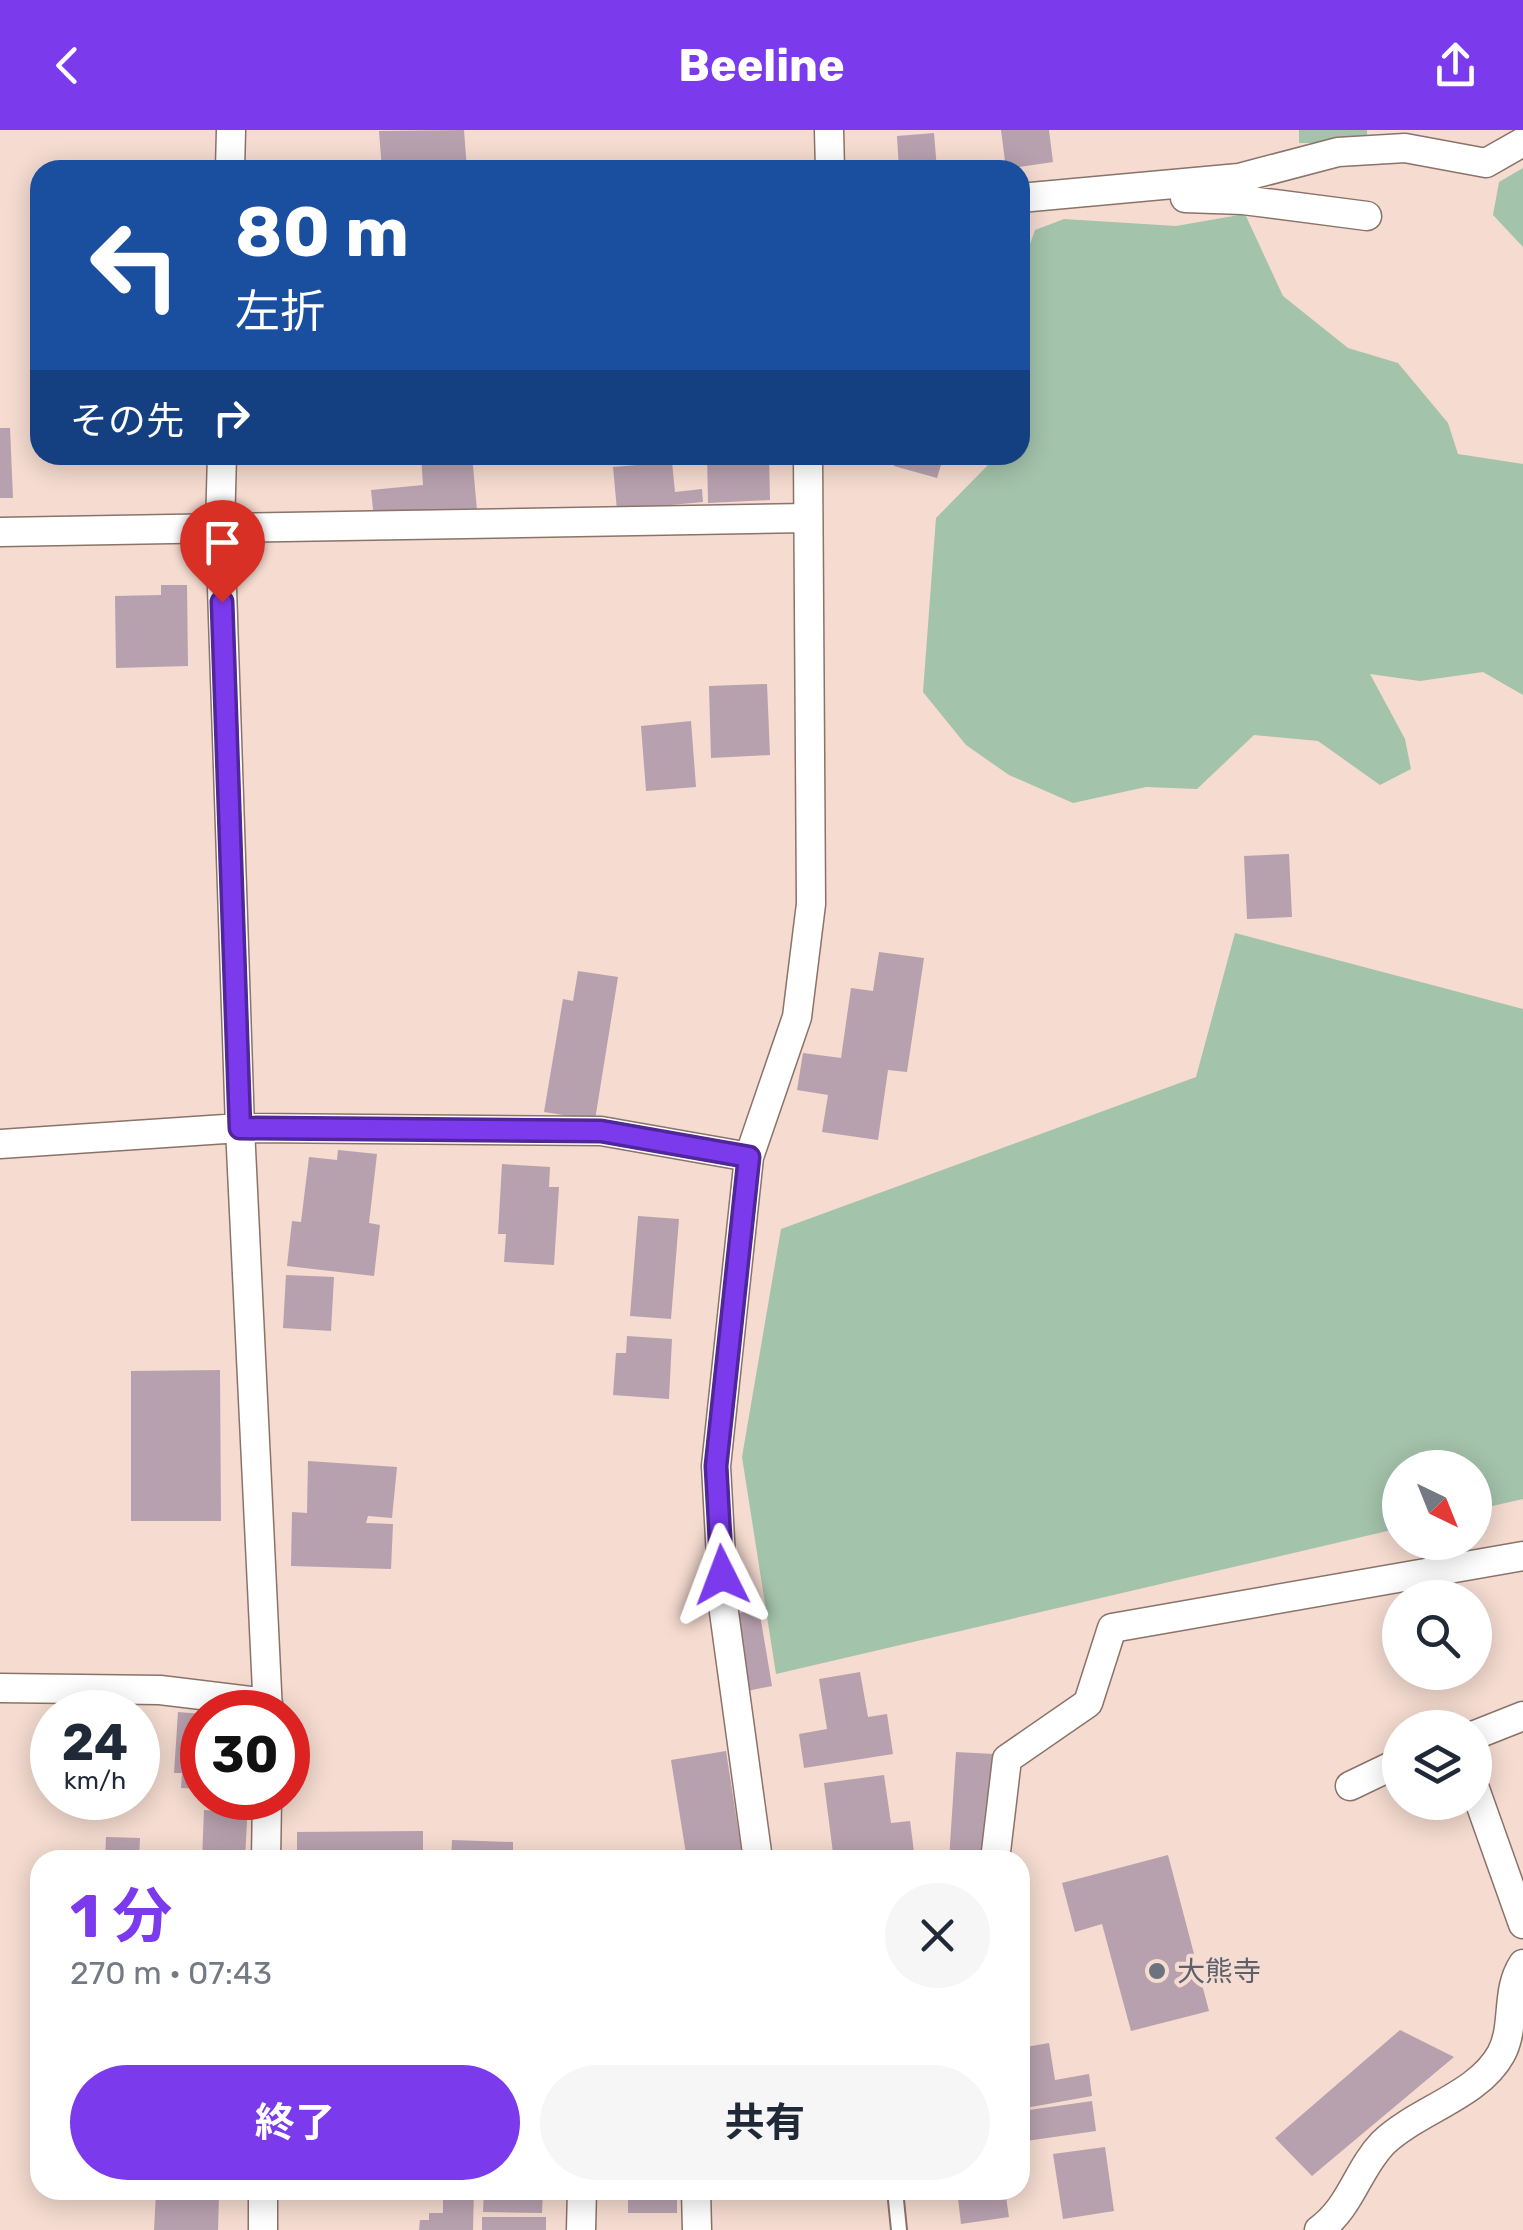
<!DOCTYPE html>
<html lang="ja">
<head>
<meta charset="utf-8">
<style>
  :root { --surface:#fff; --page:#f6f6f7; --text:#1f2937; --muted:#747a83; --accent:#7c3aed }
  body { margin:0; font-family:Rubik,"Noto Sans JP",sans-serif; background:var(--page); color:var(--text); height:100vh; display:flex; flex-direction:column; font-size:38px; white-space:nowrap }
  * { box-sizing:border-box; margin:0 }
  p { font-size:32px; color:var(--muted) }
  .icon { flex:none; width:55px; height:55px; fill:none; stroke:currentColor; stroke-width:2; stroke-linecap:round; stroke-linejoin:round }
  .map { position:relative; flex:1; overflow:hidden }
  .details { position:absolute; left:30px; top:1720px; width:1000px; height:350px; display:flex; flex-direction:column; background:var(--surface); border-radius:30px; box-shadow:0 5px 25px #0003 }
  .details>* { flex:none }
  .banner { position:absolute; left:30px; top:30px; width:1000px; height:305px; border-radius:30px; box-shadow:0 5px 25px #0003; background:#1a4fa0; color:#fff; overflow:hidden }
  .needle { width:65px; rotate:137deg }
  .buttons { position:absolute; left:1382px; top:1320px; display:grid; gap:20px }
  .buttons a { display:grid; place-items:center; width:110px; height:110px; border-radius:50%; background:var(--surface); box-shadow:0 5px 25px #0003; font-size:50px }
  .speed { position:absolute; left:30px; top:1560px; display:flex; gap:20px; font-size:50px; font-weight:700; text-align:center }
  .speed>* { display:grid; place-content:center; width:130px; height:130px; border-radius:50%; background:var(--surface); box-shadow:0 5px 25px #0003; line-height:1 }
  .speed small { font-size:25px; font-weight:400 }
  .speed .limit { border:15px solid #d22; background:#fff; color:#111 }
  .pin { position:absolute; display:grid; place-items:center; width:85px; height:85px; color:#fff; margin:-102px -42px; border-radius:50% 50% 50% 0; rotate:-45deg; box-shadow:0 0 10px #0007 }
  .pin .icon { rotate:45deg }
  .me { position:absolute; width:110px; margin:-55px; rotate:357deg; stroke-linejoin:round; filter:drop-shadow(0 0 8px #0008) }
  .turn { display:flex; align-items:center; gap:35px; height:210px; padding:0 40px; font-size:45px }
  .turn .icon { width:130px; height:130px; stroke-width:2.5 }
  .turn b { display:block; font-size:70px; line-height:85px }
  .then { display:flex; align-items:center; height:95px; padding:0 40px; background:#0003; gap:20px; font-size:38px }
  .round { display:grid; place-items:center; flex:none; width:105px; height:105px; border-radius:52px; background:var(--page) }
  .head { display:flex; align-items:center; justify-content:space-between; height:170px; padding:0 40px }
  h1 { font-size:60px; font-weight:700; line-height:75px; color:var(--accent) }
  .cta { display:flex; gap:20px; margin-top:auto; padding:20px 40px }
  .cta a { flex:1; height:115px; border-radius:60px; background:var(--accent); color:#fff; font-size:40px; font-weight:700; line-height:115px; text-align:center }
  .cta a+a { background:var(--page); color:var(--text) }
  header { display:flex; justify-content:space-between; align-items:center; height:130px; padding:0 40px; background:var(--accent); color:#fff; font-size:45px; font-weight:700 }
  .map>svg:first-child { display:block }
</style>
</head>
<body>
<header><svg class="icon" aria-label="back" viewBox="0 0 24 24"><path d="M15 5l-7 7 7 7"/></svg>Beeline<svg class="icon" aria-label="share" viewBox="0 0 24 24"><path d="M12 15V3M7 8l5-5 5 5M5 13v7h14v-7"/></svg></header>
<div class="map">
<svg width="1523" height="2100" viewBox="0 0 1523 2100">
  <rect width="100%" height="100%" fill="#f5dbd0"/>
  <!-- green -->
  <path fill="#a4c3ab" d="M1299 0H1367V13H1299Z
    M1523 38V117L1493 85 1499 52Z
    M1245 84 1283 166 1348 218 1398 233 1448 293 1458 324 1523 334V565L1483 542 1420 551 1370 544 1405 609 1411 639 1380 655 1318 611 1254 605 1197 659 1146 657 1073 673 1009 645 966 615 923 562 936 388 988 335 989 325H1020V142L1035 100 1064 89 1176 96Z
    M1235 803 1523 879V1369L1475 1380V1338H1400V1398L776 1544 742 1327 781 1099 1196 947Z"/>
  <!-- building -->
  <path fill="#b7a1ae" d="M464 0 467 40H382L379 1Z
    M1001 0H1049L1053 32 1006 39Z
    M934 3 937 40H899L897 6Z
    M0 298H10L13 368H0Z
    M421 325H472L477 380 374 389 371 360 423 355Z
    M707 325H769L770 370 708 373Z
    M897 325H944L937 348 894 336Z
    M672 332 675 362 702 359 703 372 617 380 613 337Z
    M161 455H187L188 536 116 538 115 466 161 465Z
    M767 554 770 625 711 628 709 556Z
    M691 591 696 657 646 661 641 596Z
    M1289 724 1292 787 1247 789 1244 726Z
    M879 822 924 828 907 942 888 940 878 1010 822 1002 828 965 797 960 803 923 841 928 851 858 873 861Z
    M578 841 618 847 595 990 544 982 563 869 573 871Z
    M338 1020 377 1024 369 1093 380 1095 374 1146 287 1136 292 1091 301 1092 309 1027 337 1030Z
    M502 1034 550 1037 549 1057H559L554 1135 504 1132 506 1104H498Z
    M638 1086 679 1089 671 1189 630 1186Z
    M286 1145 334 1147 331 1201 283 1198Z
    M627 1206 672 1209 669 1269 613 1265 616 1223H626Z
    M220 1240 221 1391H131V1241Z
    M308 1331 397 1337 392 1388 368 1386 366 1393 393 1394 391 1439 291 1436 292 1382 307 1383Z
    M759 1479 772 1556 747 1561 734 1484Z
    M860 1542 868 1587 887 1584 893 1624 804 1638 799 1604 827 1599 819 1549Z
    M178 1582 202 1584V1659L181 1658 182 1643H174Z
    M726 1621 743 1730H687L671 1630Z
    M956 1622 994 1624 988 1730H949Z
    M884 1645 891 1693 910 1691 915 1730H802L833 1723 824 1653Z
    M223 1671 248 1672 245 1730H202L204 1680 222 1681Z
    M423 1701V1730H297V1702Z
    M106 1707 140 1708 139 1730H105Z
    M452 1710 513 1712V1730H451Z
    M1168 1725 1209 1881 1131 1901 1102 1794 1075 1802 1062 1753Z
    M1400 1900 1454 1927 1312 2046 1275 2008Z
    M1049 1913 1055 1950 1089 1944 1092 1966 1020 1979V1918Z
    M1092 1971 1096 2001 1026 2011 1022 1981Z
    M1105 2017 1114 2081 1063 2089 1053 2024Z
    M443 2060H474L473 2100H419L420 2090H429V2083H443Z
    M484 2060H543L542 2083 483 2082Z
    M628 2060H677V2083H628Z
    M957 2060H1005L1009 2087 961 2094Z
    M156 2063 219 2065 218 2100H154Z
    M482 2087H546V2100H482Z"/>
  <g fill="none" stroke-linecap="round" stroke-linejoin="round">
    <defs>
      <path id="service" d="M895 2060 899 2100"/>
      <path id="minor" d="M829 0 830 40
        M230 40 231 0
        M1020 68 1239 48 1338 22 1405 18 1486 33 1523 12
        M1185 68 1243 70 1367 86
        M222 325 220 398 240 998 268 1582
        M0 402 807 388
        M0 1014 240 998 601 1001 749 1027
        M0 1558 160 1560 268 1573
        M1475 1605 1523 1586
        M1350 1656 1400 1632
        M1475 1659 1523 1794
        M266 1730 267 1668
        M758 1730 724 1482 716 1336 749 1027 797 887 811 774 808 325
        M995 1730 1007 1629 1088 1573 1112 1498 1523 1426
        M696 2060 697 2100
        M263 2100V2060
        M581 2100 582 2060
        M1319 2100C1351 2077 1357 2040 1383 2013 1417 1980 1478 1966 1501 1924 1516 1897 1505 1861 1523 1834"/>
    </defs>
    <!-- service casing -->
    <use href="#service" stroke="#8a7369" stroke-width="18"/>
    <!-- minor casing -->
    <use href="#minor" stroke="#8a7369" stroke-width="31"/>
    <!-- service -->
    <use href="#service" stroke="#fff" stroke-width="14"/>
    <!-- minor -->
    <use href="#minor" stroke="#fff" stroke-width="28"/>
  </g>
  <g fill="none" stroke-linecap="round" stroke-linejoin="round">
    <defs>
      <path id="route" d="M222 472 240 998 601 1001 749 1027 716 1336 722 1445"/>
    </defs>
    <!-- route casing -->
    <use href="#route" stroke="#51269a" stroke-width="25"/>
    <!-- route -->
    <use href="#route" stroke="#7c3aed" stroke-width="18"/>
  </g>
  <!-- markers -->
  <circle fill="#6b7280" stroke="#f5dbd0" stroke-width="4" cx="1157" cy="1841" r="10"/>
  <g text-anchor="middle" dominant-baseline="central" stroke-width="8" stroke-linejoin="round" paint-order="stroke">
    <!-- worship labels -->
    <g font-size="28" fill="#5b616d" stroke="#f5dbd0" text-anchor="start">
      <text x="1177" y="1841">大熊寺</text>
    </g>
  </g>
</svg>
<div class="buttons">
<a><svg class="needle" viewBox="-14 -14 28 28"><path d="M0-13l5 13h-10z" fill="#e53935"/><path d="M0 13l5-13h-10z" fill="#747a83"/></svg></a>
<a><svg class="icon" aria-label="search" viewBox="0 0 24 24"><circle cx="10" cy="10" r="6"/><path d="M15 15l6 6"/></svg></a>
<a><svg class="icon" aria-label="layers" viewBox="0 0 24 24"><path d="M12 4l9 5-9 5-9-5zM3 14l9 5 9-5"/></svg></a>
</div>
<div class="speed"><div>24<small>km/h</small></div><div class="limit">30</div></div>
<div class="pin" style="left:222px;top:472px;background:#d93025"><svg class="icon" aria-label="arrive" viewBox="0 0 24 24"><path d="M6 21V4h12l-3 4 3 4H6"/></svg></div>
<svg class="me" style="left:722px;top:1445px" viewBox="-20 -20 40 40"><path d="M0-17L14 15 0 8-14 15z" fill="#7c3aed" stroke="#fff" stroke-width="4"/></svg>
<div class="banner">
<div class="turn"><svg class="icon" aria-label="left" viewBox="0 0 24 24"><path d="M17 20v-9H6M10 6l-5 5 5 5"/></svg><div><b>80 m</b>左折</div></div>
<div class="then">その先<svg class="icon" aria-label="right" viewBox="0 0 24 24"><path d="M7 20v-9h11M14 6l5 5-5 5"/></svg></div>
</div>
<section class="details">
<div class="head"><div><h1>1 分</h1><p>270 m · 07:43</p></div><a class="round"><svg class="icon" aria-label="close" viewBox="0 0 24 24"><path d="M6 6l12 12M18 6L6 18"/></svg></a></div>
<div class="cta"><a>終了</a><a>共有</a></div>
</section>
</div>
</body>
</html>
